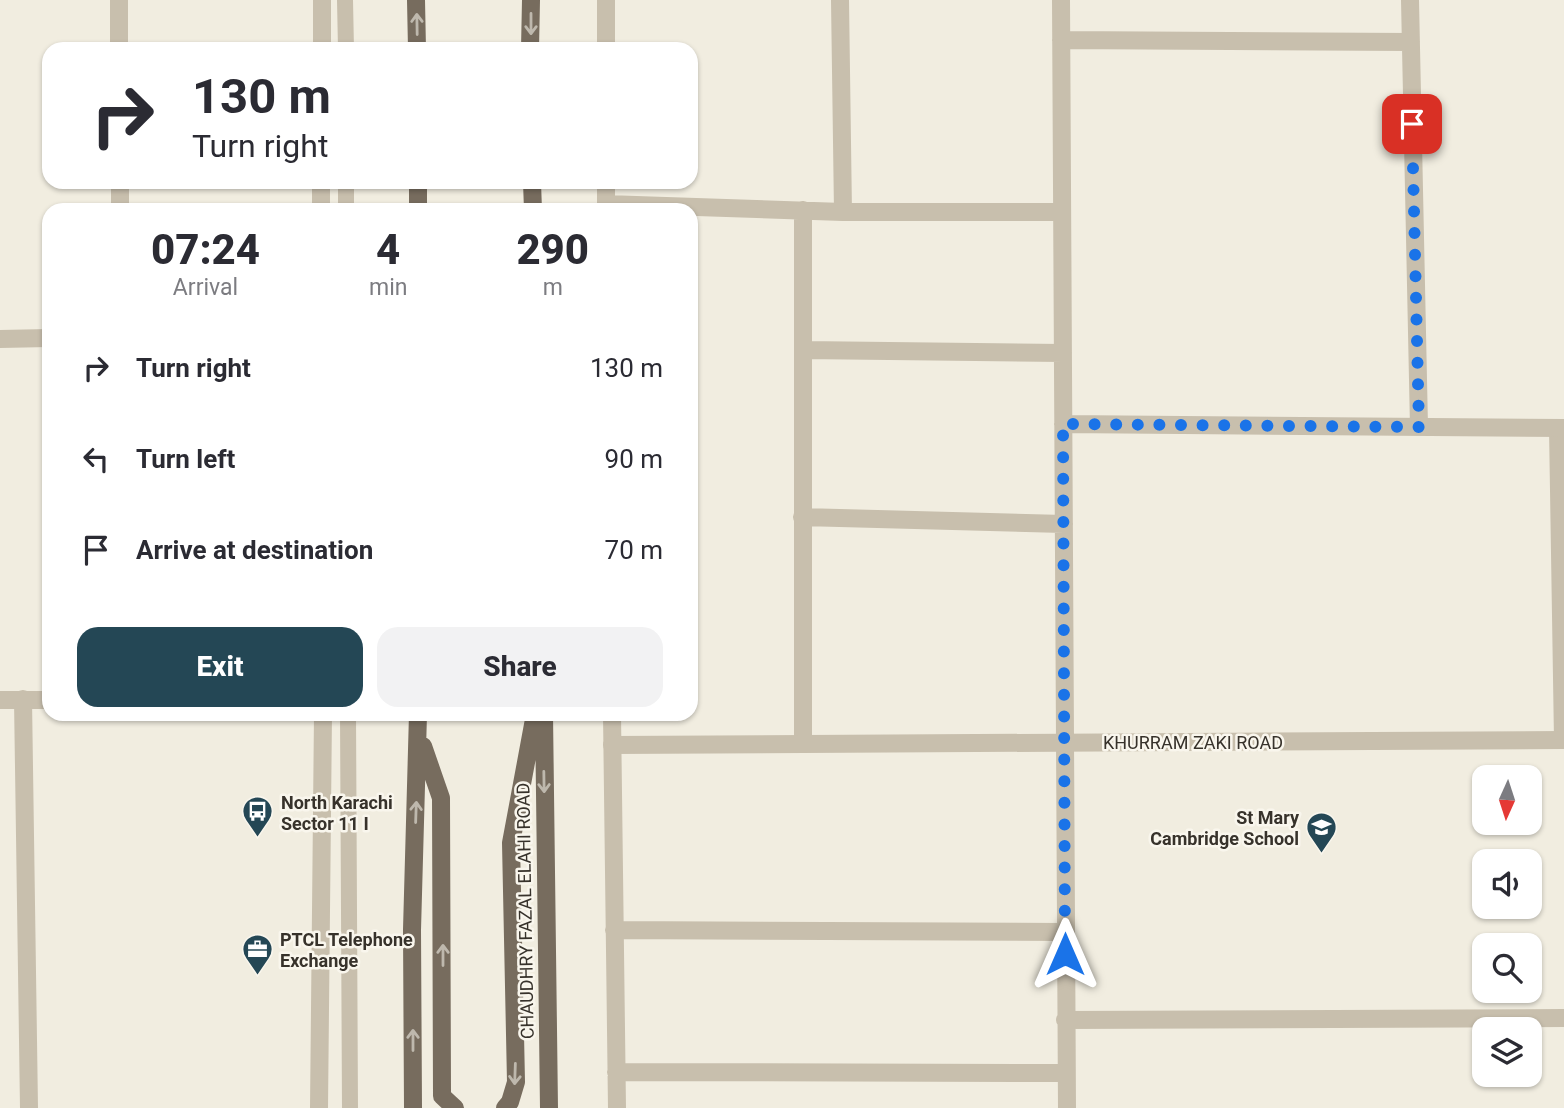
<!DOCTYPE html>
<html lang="en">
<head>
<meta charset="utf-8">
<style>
  :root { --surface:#fff; --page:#f2f2f3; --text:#2b2b33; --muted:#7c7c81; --accent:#244755 }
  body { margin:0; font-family:Roboto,sans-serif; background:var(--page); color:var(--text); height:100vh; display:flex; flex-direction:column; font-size:26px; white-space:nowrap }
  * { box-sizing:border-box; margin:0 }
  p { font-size:23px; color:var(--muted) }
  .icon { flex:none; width:38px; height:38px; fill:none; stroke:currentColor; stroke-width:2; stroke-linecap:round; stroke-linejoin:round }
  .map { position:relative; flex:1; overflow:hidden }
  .details { position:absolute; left:42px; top:203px; width:656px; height:518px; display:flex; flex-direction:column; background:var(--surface); border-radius:21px; box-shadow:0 2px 5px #0004 }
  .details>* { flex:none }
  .banner { position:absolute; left:42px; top:42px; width:656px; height:147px; border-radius:21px; box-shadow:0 2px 5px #0004; background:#fff; color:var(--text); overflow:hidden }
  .needle { width:46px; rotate:183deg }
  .fabs { position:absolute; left:1472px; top:765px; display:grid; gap:14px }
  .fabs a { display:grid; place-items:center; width:70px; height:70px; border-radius:14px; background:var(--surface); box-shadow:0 2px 5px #0004; font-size:35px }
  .pin { position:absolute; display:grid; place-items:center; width:60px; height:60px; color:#fff; margin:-30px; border-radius:14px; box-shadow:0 4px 10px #0006 }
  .me { position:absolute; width:77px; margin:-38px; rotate:0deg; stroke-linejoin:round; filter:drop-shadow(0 0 5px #0008) }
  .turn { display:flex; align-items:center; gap:24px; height:147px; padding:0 35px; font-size:32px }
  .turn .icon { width:91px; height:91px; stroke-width:2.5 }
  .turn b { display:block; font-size:49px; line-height:60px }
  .eta { display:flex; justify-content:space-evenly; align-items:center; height:119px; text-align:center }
  .eta b { font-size:42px; font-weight:800; line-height:49px }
  .cta { display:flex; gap:14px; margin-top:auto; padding:14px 35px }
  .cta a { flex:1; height:80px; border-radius:21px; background:var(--accent); color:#fff; font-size:28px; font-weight:800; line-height:80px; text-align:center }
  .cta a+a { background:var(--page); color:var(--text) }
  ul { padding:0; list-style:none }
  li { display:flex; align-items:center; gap:21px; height:91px; padding:0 35px }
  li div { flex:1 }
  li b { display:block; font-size:26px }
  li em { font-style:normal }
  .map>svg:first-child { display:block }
</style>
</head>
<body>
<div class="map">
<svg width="1564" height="1108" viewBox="0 0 1564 1108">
  <rect width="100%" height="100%" fill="#f1ede0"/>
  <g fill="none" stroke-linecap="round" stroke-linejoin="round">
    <!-- service -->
    <path stroke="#c8bfad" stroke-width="16" d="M345 0 346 49
      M346 182V210
      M1557 428 1562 740
      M348 714 350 1108"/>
    <!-- minor -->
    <path stroke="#c8bfad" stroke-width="18" d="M119 0V49
      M606 0V49
      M840 0 843 212
      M1061 0 1067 1108
      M1410 0 1419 427
      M1061 40 1411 42
      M322 49V0
      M120 182V210
      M606 182V210
      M606 204 843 212H1062
      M321 210V182
      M0 339 49 338
      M803 350 1063 353
      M1063 424 1564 428
      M802 517 1064 524
      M23 699 29 1108
      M0 700H49
      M612 714 617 1108
      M803 744V210
      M614 930 1065 932
      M1065 1020 1564 1018
      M616 1072 1066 1073
      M319 1108 323 714"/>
    <!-- tertiary -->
    <path stroke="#c8bfad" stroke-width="18" d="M612 745 1564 740"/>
    <!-- primary -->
    <path stroke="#776c5e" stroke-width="18" d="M416 0 417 49
      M530 49 531 0
      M418 182V210
      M532 182 533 210
      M544 714 549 1108
      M423 746 441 798 442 1096 455 1108
      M413 1108 412 930 418 714
      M505 1108 510 1102 516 1082 511 843 535 714"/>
  </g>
  <!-- one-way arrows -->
  <defs><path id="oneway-shaft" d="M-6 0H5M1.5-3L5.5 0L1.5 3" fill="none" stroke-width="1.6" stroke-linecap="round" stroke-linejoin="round" transform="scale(1.75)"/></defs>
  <g stroke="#beb8ad">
    <use href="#oneway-shaft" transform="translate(417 24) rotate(-91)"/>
    <use href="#oneway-shaft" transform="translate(531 24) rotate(90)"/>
    <use href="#oneway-shaft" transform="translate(544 782) rotate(89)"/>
    <use href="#oneway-shaft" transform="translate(416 812) rotate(-88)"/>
    <use href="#oneway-shaft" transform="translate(443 955) rotate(-90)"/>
    <use href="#oneway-shaft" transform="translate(413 1040) rotate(-90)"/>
    <use href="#oneway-shaft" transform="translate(515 1074) rotate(92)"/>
  </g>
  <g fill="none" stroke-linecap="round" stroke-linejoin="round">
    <!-- route -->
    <path stroke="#1a73e8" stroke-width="12" stroke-dasharray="0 21.6" d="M1065 954 1063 424 1419 427 1412 124"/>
  </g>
  <!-- icons -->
  <defs>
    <symbol id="bus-pin" viewBox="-11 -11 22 30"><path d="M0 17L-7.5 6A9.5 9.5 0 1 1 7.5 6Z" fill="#244755" stroke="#f9f6ed"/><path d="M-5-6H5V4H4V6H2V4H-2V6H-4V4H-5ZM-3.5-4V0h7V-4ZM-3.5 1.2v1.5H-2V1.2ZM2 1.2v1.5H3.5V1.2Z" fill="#fff"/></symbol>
    <symbol id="school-pin" viewBox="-11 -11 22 30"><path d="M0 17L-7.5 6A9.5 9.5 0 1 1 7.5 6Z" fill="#244755" stroke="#f9f6ed"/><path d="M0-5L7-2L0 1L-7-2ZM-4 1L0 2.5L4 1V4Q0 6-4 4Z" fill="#fff"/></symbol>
    <symbol id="office-pin" viewBox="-11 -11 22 30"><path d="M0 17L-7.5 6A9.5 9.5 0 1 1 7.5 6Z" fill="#244755" stroke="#f9f6ed"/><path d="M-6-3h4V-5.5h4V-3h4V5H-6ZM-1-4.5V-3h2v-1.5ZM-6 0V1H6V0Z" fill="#fff"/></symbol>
  </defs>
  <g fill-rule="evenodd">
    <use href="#bus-pin" x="240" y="794" width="35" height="47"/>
    <use href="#school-pin" x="1304" y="810" width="35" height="47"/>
    <use href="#office-pin" x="240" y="932" width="35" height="47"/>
  </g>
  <g text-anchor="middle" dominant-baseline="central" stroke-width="5" stroke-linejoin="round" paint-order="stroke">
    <!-- street labels -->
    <g font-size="18" fill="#37322b" stroke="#f9f6ed">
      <text x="1193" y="742">KHURRAM ZAKI ROAD</text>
      <text transform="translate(525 911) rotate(-91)">CHAUDHRY FAZAL ELAHI ROAD</text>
    </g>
    <!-- poi labels -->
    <g font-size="18" font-weight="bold" fill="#37322b" stroke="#f9f6ed" text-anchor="start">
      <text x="281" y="802">North Karachi<tspan x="281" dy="21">Sector 11 I</tspan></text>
      <text x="1299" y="817" text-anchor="end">St Mary<tspan x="1299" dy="21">Cambridge School</tspan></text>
      <text x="280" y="939">PTCL Telephone<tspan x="280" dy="21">Exchange</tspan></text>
    </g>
  </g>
</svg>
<div class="fabs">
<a><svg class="needle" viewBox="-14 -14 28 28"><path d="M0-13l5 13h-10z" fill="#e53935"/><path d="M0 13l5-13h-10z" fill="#7c7c81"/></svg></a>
<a><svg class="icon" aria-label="sound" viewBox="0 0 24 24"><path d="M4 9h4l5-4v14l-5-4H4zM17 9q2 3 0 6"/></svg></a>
<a><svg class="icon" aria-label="search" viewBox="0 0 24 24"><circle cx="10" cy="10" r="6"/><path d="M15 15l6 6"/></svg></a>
<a><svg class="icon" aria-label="layers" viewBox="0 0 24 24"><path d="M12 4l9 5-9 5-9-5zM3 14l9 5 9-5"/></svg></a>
</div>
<div class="pin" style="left:1412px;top:124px;background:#d93025"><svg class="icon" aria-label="arrive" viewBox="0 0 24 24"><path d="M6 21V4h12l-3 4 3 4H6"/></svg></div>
<svg class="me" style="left:1065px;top:954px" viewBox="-20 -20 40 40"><path d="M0-17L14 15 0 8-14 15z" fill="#1a73e8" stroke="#fff" stroke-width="4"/></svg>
<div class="banner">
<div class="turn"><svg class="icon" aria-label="right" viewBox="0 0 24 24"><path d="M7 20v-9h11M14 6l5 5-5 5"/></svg><div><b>130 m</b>Turn right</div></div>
</div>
<section class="details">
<div class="eta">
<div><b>07:24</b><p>Arrival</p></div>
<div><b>4</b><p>min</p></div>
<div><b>290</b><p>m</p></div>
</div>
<ul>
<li><svg class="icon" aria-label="right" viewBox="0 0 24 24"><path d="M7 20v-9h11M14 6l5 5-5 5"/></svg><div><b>Turn right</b></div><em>130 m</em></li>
<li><svg class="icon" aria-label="left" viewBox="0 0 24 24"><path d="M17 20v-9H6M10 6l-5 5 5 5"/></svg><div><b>Turn left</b></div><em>90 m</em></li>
<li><svg class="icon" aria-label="arrive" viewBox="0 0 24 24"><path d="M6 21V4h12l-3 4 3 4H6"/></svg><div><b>Arrive at destination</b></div><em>70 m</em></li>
</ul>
<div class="cta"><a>Exit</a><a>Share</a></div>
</section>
</div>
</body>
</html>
